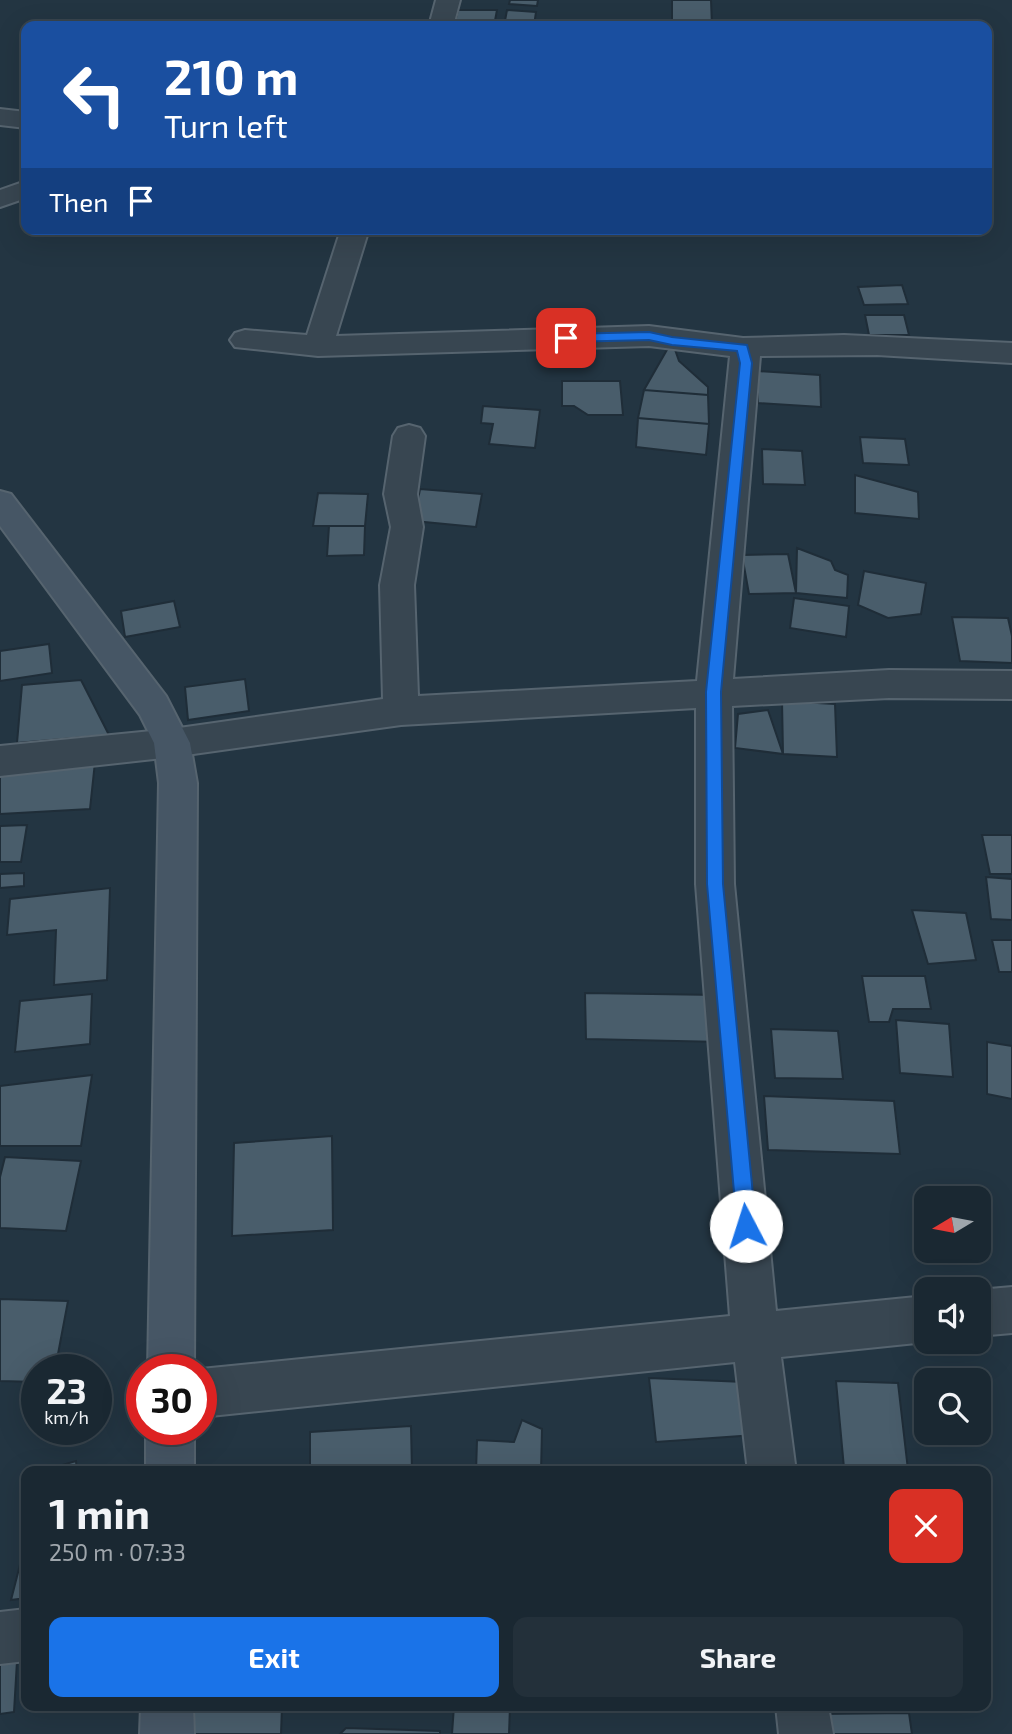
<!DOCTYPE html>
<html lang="en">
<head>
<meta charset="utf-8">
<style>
  :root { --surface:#1a2832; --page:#23303a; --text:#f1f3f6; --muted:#9fa6ac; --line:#38444d; --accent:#1a73e8 }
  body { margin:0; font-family:"Exo 2",sans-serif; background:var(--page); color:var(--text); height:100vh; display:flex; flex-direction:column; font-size:26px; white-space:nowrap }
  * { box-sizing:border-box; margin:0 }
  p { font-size:23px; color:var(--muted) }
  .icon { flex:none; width:38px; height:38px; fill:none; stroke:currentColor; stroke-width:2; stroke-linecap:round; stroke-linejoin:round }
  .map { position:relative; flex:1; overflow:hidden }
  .sheet { position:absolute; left:21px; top:1466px; width:970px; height:245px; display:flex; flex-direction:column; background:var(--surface); border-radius:14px; box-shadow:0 7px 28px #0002,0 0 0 2px var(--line) }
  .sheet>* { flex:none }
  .top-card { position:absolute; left:21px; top:21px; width:971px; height:214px; border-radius:14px; box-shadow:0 7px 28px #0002,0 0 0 2px var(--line); background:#1a4fa0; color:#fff; overflow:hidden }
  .needle { width:46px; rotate:260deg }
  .buttons { position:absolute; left:914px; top:1186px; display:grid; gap:14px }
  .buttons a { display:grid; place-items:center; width:77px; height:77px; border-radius:14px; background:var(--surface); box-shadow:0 7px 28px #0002,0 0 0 2px var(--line); font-size:35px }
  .speed { position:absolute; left:21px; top:1354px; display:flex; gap:14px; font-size:35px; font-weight:700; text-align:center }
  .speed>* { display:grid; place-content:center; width:91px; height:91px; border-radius:50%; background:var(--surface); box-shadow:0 7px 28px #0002,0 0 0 2px var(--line); line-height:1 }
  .speed small { font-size:18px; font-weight:400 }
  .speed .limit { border:10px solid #d22; background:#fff; color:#111 }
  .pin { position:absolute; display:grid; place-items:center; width:60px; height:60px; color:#fff; margin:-30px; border-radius:14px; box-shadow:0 4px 10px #0006 }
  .me { position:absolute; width:77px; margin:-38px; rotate:355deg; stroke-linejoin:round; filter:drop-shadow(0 0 5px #0008) }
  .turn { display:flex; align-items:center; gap:24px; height:147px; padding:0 28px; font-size:32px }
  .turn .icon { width:91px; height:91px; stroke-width:2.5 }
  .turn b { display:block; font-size:49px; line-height:60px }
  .then { display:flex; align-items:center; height:66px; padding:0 28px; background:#0003; gap:14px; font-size:26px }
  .round { display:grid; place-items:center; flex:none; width:74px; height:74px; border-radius:14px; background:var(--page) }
  .head { display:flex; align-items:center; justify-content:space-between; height:119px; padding:0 28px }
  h1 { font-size:42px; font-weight:700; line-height:52px }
  .cta { display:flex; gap:14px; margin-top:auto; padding:14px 28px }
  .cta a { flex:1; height:80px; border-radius:14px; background:var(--accent); color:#fff; font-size:28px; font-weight:700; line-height:80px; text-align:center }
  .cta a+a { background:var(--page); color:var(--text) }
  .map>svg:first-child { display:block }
</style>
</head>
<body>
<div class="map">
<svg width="1012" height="1734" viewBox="0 0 1012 1734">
  <rect width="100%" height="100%" fill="#233542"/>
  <!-- building -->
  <path fill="#495d6b" stroke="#1f2d38" stroke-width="2" d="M510 0H538L537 6 509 4Z
    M672 0H711L712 26H672Z
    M458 10H497L494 26H454Z
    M507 10 536 12 534 26H504Z
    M902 285 908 304 864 305 858 287Z
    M865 315H904L909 335H869Z
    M672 341 679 361 708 387V395L644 390Z
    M757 371 820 375 821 407 758 403Z
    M562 381H620L623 415H588L574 406H562Z
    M644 390 708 395 709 424 638 418Z
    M483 406 540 410 535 448 489 444 493 424 481 423Z
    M638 418 709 424 706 455 636 447Z
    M860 437 905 439 909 465 863 463Z
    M762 449 802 451 805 485 763 484Z
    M855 475 918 492 919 519 855 513Z
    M420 489 482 494 476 527 414 521Z
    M318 493 368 494 365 526H313Z
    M329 526H365L364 555 327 556Z
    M797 548 831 561 835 570 848 575 847 598 796 593Z
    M788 554 796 593 749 594 742 555Z
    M864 571 926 583 921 614 888 618 858 605Z
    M794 598 849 606 846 637 790 628Z
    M174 601 180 627 125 637 121 611Z
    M952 617 1008 618 1012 636V663L960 661Z
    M49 644 52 673 0 681V651Z
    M245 679 249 711 188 720 185 687Z
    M81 680 109 735 17 743 22 685Z
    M782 701 835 704 837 757 783 754Z
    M768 710 783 754 735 748 738 714Z
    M95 762 90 809 0 814V768Z
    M27 825 21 862H0V826Z
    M982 835H1012V874H990Z
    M24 873V886L0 888V874Z
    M986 877 1012 879V920L991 919Z
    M110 888 107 980 54 985 56 930 7 935 10 899Z
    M912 910 966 913 976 960 928 964Z
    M992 940H1012V972H999Z
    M862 976H925L931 1009H893L889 1022H869Z
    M585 993 719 995 722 1042 586 1039Z
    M92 994 90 1044 15 1052 20 1001Z
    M896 1020 949 1024 953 1077 900 1073Z
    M771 1029 838 1031 843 1079 775 1078Z
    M987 1042 1012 1046V1099L987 1094Z
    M92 1075 81 1146H0V1086Z
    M764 1096 894 1101 900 1154 768 1150Z
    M332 1136 333 1230 232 1236 234 1143Z
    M5 1157 81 1161 66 1231 0 1228V1177Z
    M0 1299 68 1301 55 1370H37V1382L0 1381Z
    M649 1378 745 1382 755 1435 656 1442Z
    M836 1381 898 1383 908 1470 844 1468Z
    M522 1420 542 1429 541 1472H476L477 1440 514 1442Z
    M411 1426 412 1472H310V1432Z
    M76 1461 77 1472H38Z
    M26 1548V1598L11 1600 24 1549Z
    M17 1661 14 1712 0 1714V1663Z
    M182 1706H282L281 1734H179Z
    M454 1706H510L509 1734H452Z
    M909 1713 912 1734H820L818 1714Z
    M346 1728 440 1731V1734H340Z"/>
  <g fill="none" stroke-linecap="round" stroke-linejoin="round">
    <defs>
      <path id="street" d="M436 0H460L453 26H429Z
        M0 109 26 112V128L0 125Z
        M26 181V198L0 207V190Z
        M341 229H369L336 336 649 326 743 338 844 335 1012 343V363L877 355 760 356 733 679 889 670 1012 671V699L889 698 732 706 734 884 776 1311 926 1296V1342L781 1357 796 1472H748L735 1362 201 1417V1370H199L201 1369 730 1316 696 884V708L401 725 172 757 0 776V746L172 729 383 699 380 585 391 527 384 494 393 436 398 428 409 425 420 428 425 436 417 494 423 527 414 585 418 696 697 681 730 356 649 346 318 356 235 347 230 340 235 333 245 330 307 335Z
        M1012 1287V1333L978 1336V1290Z
        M26 1609V1661L0 1664V1612Z
        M776 1706H828L833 1734H779Z"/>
      <path id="secondary" d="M0 491 11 494 166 696 190 743 197 783 194 1370H148L159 783 154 743 140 715 0 526Z
        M146 1430H194V1472H146Z
        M141 1706H193L194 1734H140Z"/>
    </defs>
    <!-- street casing -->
    <use href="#street" stroke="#56646f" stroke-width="4"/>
    <!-- secondary casing -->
    <use href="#secondary" stroke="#56646f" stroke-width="4"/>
    <!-- street -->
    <use href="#street" fill="#384651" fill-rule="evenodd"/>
    <!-- secondary -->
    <use href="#secondary" fill="#465665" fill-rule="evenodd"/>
  </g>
  <!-- route -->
  <path fill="#1a73e8" stroke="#114b97" stroke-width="2" d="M649 332 672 337 747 345 752 363 721 692 723 884 756 1226 753 1232 746 1234 740 1232 737 1226 707 884 706 692 740 363 737 351 672 345 649 340 566 342 560 338 566 334Z"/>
</svg>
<div class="buttons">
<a><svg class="needle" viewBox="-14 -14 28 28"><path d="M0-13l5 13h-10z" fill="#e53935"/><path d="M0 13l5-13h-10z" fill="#9fa6ac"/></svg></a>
<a><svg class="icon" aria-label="sound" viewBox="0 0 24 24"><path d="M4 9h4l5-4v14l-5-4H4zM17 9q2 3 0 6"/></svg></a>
<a><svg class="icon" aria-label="search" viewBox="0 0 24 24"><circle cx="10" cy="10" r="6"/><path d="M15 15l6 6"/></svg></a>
</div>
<div class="speed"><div>23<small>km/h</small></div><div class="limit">30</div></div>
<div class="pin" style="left:566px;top:338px;background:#d93025"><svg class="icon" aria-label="arrive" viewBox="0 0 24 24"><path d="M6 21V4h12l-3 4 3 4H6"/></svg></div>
<svg class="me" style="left:746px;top:1226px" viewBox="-20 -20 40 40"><circle r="19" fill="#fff"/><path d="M0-13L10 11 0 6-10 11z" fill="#1a73e8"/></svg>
<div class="top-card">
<div class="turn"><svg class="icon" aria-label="left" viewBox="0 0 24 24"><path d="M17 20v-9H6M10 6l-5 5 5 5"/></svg><div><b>210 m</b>Turn left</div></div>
<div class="then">Then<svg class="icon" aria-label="arrive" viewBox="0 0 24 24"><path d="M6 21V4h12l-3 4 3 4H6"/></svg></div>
</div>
<section class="sheet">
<div class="head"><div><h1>1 min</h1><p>250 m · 07:33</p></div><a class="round" style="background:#d93025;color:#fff"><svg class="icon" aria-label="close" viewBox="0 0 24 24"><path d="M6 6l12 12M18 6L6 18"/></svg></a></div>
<div class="cta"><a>Exit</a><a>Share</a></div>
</section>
</div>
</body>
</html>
